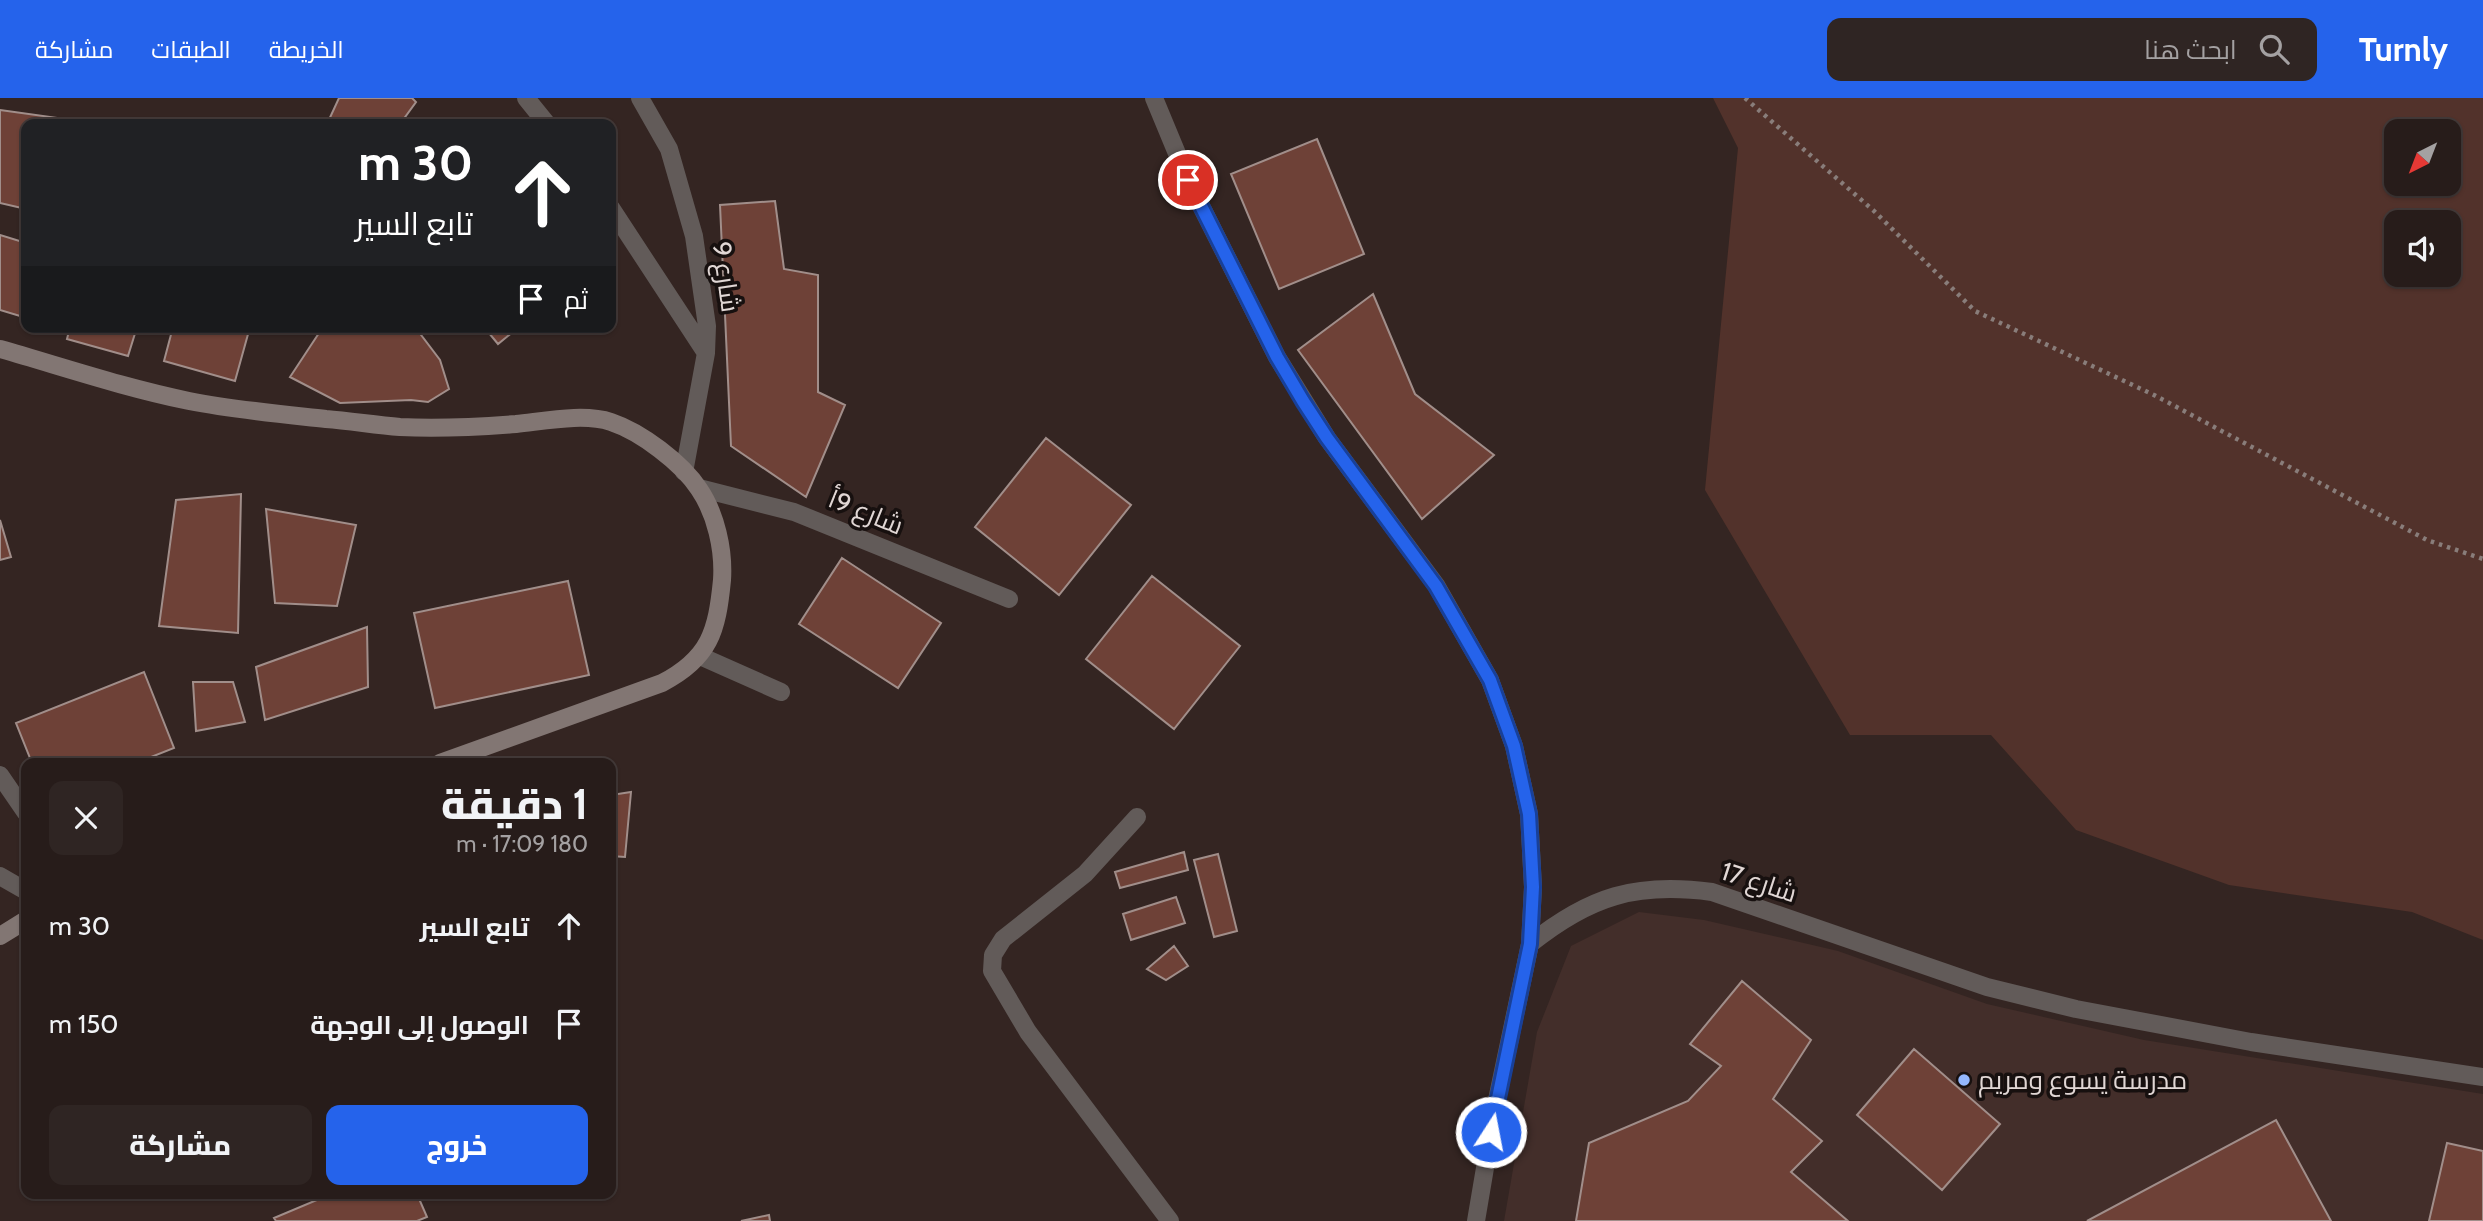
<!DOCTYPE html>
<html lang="ar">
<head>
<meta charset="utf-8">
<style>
  :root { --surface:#271c1a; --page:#2f2523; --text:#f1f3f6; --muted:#a4a1a2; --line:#433a39; --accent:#2563eb }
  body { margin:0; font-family:Cabin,Cairo,sans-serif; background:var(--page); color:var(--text); direction:rtl; height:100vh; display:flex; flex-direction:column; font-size:26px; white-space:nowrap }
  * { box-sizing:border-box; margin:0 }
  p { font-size:23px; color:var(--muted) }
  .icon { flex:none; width:38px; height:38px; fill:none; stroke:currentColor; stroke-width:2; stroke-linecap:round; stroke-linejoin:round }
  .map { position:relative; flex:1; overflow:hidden; direction:ltr }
  .sheet { position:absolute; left:21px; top:660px; width:595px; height:441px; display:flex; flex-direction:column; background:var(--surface); border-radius:14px; box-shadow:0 2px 5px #0004,0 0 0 2px var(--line); direction:rtl }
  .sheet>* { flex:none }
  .hud { position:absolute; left:21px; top:21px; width:595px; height:214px; border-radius:14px; box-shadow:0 2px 5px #0004,0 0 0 2px var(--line); direction:rtl; background:#202124; color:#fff; overflow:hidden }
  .needle { width:46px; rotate:222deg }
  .fabs { position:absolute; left:2384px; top:21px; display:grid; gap:14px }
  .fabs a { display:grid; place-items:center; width:77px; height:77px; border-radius:14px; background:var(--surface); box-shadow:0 2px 5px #0004,0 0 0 2px var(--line); font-size:35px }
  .pin { position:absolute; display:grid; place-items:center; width:60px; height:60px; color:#fff; margin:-30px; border:4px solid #fff; border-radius:50%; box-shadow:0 2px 7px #0007 }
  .me { position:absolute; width:77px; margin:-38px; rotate:11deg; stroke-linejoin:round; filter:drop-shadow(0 0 5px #0008) }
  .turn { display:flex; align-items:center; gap:24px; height:147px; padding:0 28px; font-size:32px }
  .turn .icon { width:91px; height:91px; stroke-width:2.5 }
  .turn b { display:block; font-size:49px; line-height:60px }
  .then { display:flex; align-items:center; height:66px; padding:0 28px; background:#0003; gap:14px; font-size:26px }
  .round { display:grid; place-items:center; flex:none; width:74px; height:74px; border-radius:14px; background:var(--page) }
  .summary { display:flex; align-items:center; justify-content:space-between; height:119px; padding:0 28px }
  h1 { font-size:42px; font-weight:800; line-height:52px }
  .cta { display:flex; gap:14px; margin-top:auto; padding:14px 28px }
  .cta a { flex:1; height:80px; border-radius:14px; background:var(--accent); color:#fff; font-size:28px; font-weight:800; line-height:80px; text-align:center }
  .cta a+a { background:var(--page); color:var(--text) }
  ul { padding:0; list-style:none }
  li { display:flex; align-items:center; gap:21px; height:98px; padding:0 28px }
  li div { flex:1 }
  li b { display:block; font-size:26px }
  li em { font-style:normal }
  header { display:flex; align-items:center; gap:42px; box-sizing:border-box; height:98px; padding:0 35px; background:var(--accent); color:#fff }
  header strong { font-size:33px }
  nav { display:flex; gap:38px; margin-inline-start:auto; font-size:24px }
  .search { width:490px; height:63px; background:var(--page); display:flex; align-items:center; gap:18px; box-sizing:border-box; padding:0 24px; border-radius:14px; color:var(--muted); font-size:26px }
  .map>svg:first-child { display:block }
</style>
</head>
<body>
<header>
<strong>Turnly</strong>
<div class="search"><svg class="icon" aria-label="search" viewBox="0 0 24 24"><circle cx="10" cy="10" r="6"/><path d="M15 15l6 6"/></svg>ابحث هنا</div>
<nav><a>الخريطة</a><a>الطبقات</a><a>مشاركة</a></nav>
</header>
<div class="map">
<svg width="2483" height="1123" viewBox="0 0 2483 1123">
  <rect width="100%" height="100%" fill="#342522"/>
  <!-- built -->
  <path fill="#432e2a" d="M1639 814 1704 822 1838 853 1987 906 2144 942 2483 996V1123H1504L1537 934 1571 848Z"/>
  <!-- green -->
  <path fill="#52322b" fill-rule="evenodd" d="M1713 0H2483V842L2412 814 2229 787 2076 732 1991 637H1850L1705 392 1738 50ZM2396 33H2448V86H2396ZM2396 124H2448V177H2396Z"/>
  <!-- building -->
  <path fill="#6e4137" stroke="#a18e8a" stroke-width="2" d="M339 0H412L416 4 400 26H327Z
    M0 12 65 21 64 26H26V111L0 105Z
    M1317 41 1364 156 1279 191 1231 76Z
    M775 103 784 171 818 177V294L845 307 806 399 731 348 720 107Z
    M0 137 26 145V197L20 218 0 212Z
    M1373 196 1415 296 1494 357 1422 421 1298 252Z
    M70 229H137L128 258 67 241Z
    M173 229H250L235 283 164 263Z
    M323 229H415L440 262 449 291 428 304 411 302 340 305 290 279Z
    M484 229H519L498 246Z
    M1046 340 1131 407 1059 497 975 429Z
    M241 396 238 535 159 528 176 402Z
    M266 411 356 427 337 508 275 505Z
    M0 422 11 459 0 462Z
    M842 460 941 525 898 590 799 526Z
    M1152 478 1240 548 1174 631 1086 561Z
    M568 483 589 577 435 610 414 515Z
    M367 529 368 589 265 622 256 569Z
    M144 574 174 650 136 665H32L16 625Z
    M193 584H233L245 624 196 633Z
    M631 694 625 759 611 758V697Z
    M1184 754 1188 772 1120 790 1115 774Z
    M1218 756 1237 833 1214 839 1194 762Z
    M1176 799 1185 825 1131 842 1123 816Z
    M1174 848 1188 868 1166 882 1147 871Z
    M1742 883 1811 942 1773 1001 1822 1043 1791 1074 1848 1123H1576L1589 1045 1688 1003 1721 968 1690 946Z
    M1914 951 2000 1026 1942 1092 1857 1017Z
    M2276 1022 2331 1123H2087Z
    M2447 1045 2483 1053V1123H2429Z
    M331 1096H417L427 1119 417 1123H276L274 1120Z
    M769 1117 770 1123H741Z"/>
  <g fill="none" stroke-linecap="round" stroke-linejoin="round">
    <!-- path -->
    <path stroke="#897d7a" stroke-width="4.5" stroke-dasharray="3.5 5" stroke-linecap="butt" d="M1745 0 1874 113 1975 213 2154 297 2427 442 2483 461"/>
    <!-- street -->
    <path stroke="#625b59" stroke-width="18" d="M526 0 547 26
      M640 0 669 51 694 138 707 228 706 255 684 374
      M1154 0 1188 82 1277 259 1327 340 1436 487 1490 582 1514 648 1529 716 1533 789 1530 846 1495 1011 1476 1123
      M611 110 706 255
      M699 390 794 414 1009 501
      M700 558 781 594
      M0 677 26 715
      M1137 719 1085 776 1003 841 993 857 992 873 1028 934 1170 1123
      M0 778 26 793
      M1530 846C1590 798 1636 784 1712 794L1987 889 2076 911 2251 944 2483 979"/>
    <!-- secondary -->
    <path stroke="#827673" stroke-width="18" d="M0 251C63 269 125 290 189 303 235 312 280 316 326 321 351 323 375 327 400 329 438 331 478 329 516 326 545 323 584 315 611 324 641 334 682 365 699 391 716 416 724 452 722 482 717 533 710 560 662 585L440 665
      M0 838 26 822"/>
  </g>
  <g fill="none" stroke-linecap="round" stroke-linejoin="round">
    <defs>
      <path id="route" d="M1188 82 1277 259 1303 303 1327 340 1436 488 1490 582 1514 648 1529 716 1533 789 1530 846 1491 1034"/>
    </defs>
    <!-- route casing -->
    <use href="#route" stroke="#184099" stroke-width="18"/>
    <!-- route -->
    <use href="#route" stroke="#2563eb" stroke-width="12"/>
  </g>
  <!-- markers -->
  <circle fill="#94b7fd" stroke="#17100f" stroke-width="2.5" cx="1964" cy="982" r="7"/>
  <g text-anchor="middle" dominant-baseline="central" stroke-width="7" stroke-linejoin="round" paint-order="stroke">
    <!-- street labels -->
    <g font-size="26" fill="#e1d7d5" stroke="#17100f">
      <text transform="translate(726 179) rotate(82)">شارع 9</text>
      <text transform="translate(866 414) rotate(22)">شارع 9أ</text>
      <text transform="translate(1759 784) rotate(18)">شارع 17</text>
    </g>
    <!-- poi labels -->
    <g font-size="26" fill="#e1d7d5" stroke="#17100f" text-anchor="start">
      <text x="1978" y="982">مدرسة يسوع ومريم</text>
    </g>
  </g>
</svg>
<div class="fabs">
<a><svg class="needle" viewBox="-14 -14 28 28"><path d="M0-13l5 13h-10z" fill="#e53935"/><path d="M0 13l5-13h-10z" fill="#a4a1a2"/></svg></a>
<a><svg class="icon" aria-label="sound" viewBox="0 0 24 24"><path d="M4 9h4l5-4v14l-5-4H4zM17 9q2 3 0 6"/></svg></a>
</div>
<div class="pin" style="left:1188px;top:82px;background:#d93025"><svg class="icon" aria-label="arrive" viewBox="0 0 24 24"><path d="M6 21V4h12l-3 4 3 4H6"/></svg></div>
<svg class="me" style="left:1491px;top:1034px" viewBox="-20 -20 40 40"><circle r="17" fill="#2563eb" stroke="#fff" stroke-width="3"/><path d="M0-11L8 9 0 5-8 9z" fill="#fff"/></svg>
<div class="hud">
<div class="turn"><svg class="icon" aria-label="ahead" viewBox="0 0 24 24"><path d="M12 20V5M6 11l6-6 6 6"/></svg><div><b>30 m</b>تابع السير</div></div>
<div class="then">ثم<svg class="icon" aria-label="arrive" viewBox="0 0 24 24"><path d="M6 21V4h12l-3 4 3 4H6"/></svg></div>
</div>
<section class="sheet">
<div class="summary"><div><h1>1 دقيقة</h1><p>180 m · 17:09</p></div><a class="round"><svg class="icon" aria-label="close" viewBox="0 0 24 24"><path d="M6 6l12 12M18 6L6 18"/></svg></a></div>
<ul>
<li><svg class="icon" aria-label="ahead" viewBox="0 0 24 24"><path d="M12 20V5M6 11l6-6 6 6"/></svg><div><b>تابع السير</b></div><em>30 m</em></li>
<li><svg class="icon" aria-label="arrive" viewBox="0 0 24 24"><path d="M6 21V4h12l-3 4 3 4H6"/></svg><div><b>الوصول إلى الوجهة</b></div><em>150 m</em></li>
</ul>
<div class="cta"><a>خروج</a><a>مشاركة</a></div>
</section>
</div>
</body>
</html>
